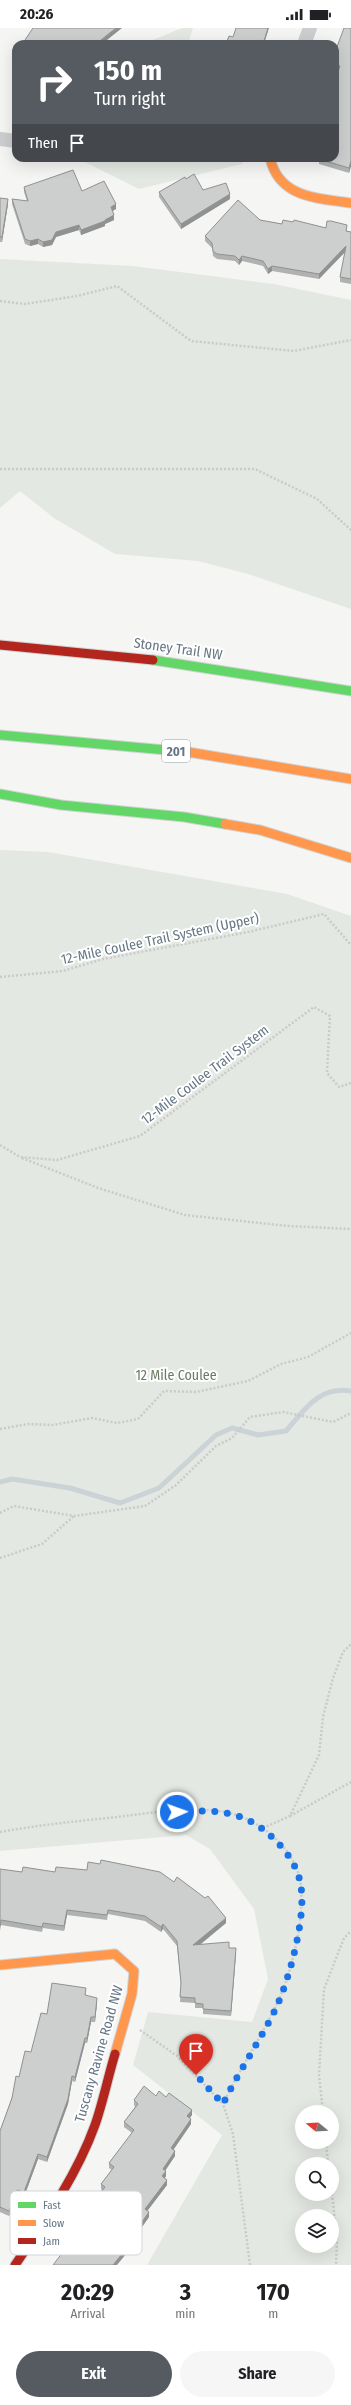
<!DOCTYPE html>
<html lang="en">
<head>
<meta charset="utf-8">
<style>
  :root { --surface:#fff; --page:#f6f6f6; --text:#202124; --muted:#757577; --accent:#565b61 }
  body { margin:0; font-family:"Fira Sans Condensed",sans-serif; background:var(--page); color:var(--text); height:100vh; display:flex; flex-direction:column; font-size:15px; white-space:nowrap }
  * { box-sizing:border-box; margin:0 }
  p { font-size:13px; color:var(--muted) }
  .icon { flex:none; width:22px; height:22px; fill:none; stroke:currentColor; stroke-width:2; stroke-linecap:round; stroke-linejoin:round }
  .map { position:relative; height:2237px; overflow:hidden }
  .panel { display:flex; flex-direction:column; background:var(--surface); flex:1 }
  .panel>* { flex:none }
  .guide { position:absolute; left:12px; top:12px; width:327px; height:122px; border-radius:12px; box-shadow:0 4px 16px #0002; background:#565b61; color:#fff; overflow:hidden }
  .needle { width:26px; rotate:288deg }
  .fabs { position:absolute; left:295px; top:2077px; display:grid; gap:8px }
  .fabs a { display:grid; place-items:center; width:44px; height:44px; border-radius:50%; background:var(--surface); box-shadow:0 4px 16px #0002; font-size:20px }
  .pin { position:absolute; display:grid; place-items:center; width:34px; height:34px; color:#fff; margin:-41px -17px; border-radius:50% 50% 50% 0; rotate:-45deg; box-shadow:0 0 4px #0007 }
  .pin .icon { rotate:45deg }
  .me { position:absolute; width:44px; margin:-22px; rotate:88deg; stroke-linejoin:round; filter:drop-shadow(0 0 3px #0008) }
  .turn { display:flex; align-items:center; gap:14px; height:84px; padding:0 16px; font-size:18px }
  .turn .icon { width:52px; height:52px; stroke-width:2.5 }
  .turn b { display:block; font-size:28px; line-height:34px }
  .then { display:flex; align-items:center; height:38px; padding:0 16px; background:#0003; gap:8px; font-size:15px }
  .eta { display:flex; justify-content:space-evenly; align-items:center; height:68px; text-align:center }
  .eta b { font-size:24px; font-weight:700; line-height:28px }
  .button { display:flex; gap:8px; margin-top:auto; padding:8px 16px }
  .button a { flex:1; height:46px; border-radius:24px; background:var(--accent); color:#fff; font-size:16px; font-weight:700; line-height:46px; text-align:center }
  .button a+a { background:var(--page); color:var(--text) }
  .status { display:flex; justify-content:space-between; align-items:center; height:28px; padding:0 20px; background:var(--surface); direction:ltr }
  .status svg { height:11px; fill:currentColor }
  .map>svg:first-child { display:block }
</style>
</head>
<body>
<div class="status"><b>20:26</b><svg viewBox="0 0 49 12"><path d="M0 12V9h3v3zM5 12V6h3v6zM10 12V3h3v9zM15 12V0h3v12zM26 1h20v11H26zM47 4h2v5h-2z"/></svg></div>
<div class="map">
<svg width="351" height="2237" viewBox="0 0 351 2237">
  <rect width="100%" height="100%" fill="#f5f5f4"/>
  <!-- green -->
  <path fill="#e4e8e2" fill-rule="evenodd" d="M182 0H193L188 16H143Z
    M77 130H244L242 136 139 161Z
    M0 231 133 238 274 256 351 272V581L248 546 198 533 115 526 54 490 20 463 0 480Z
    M0 822 48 824 287 866 351 888V2237H147L222 2107 133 2037 148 1984 252 1994 268 1951 254 1881 210 1821 186 1807 0 1823ZM302 2084H332V2114H302ZM302 2136H332V2166H302ZM302 2188H332V2218H302Z"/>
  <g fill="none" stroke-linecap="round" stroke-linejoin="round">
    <!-- stream -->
    <path stroke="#cbd3d6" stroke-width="5" d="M0 1454 12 1451 70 1460 120 1475 159 1460 216 1407 232 1400 258 1407 286 1403C305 1381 319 1358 351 1363"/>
    <defs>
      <path id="fast" d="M153 632 351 663
        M0 707 188 724
        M0 766 61 777 184 789 225 796"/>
      <path id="slow" d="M270 130C279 170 317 170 351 175
        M188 724 351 751
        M225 796 260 802 351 830
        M0 1937 115 1926 134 1943 132 1966 115 2026"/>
      <path id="jam" d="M0 617 153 632
        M15 2237C45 2193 77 2147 95 2097 103 2074 108 2049 115 2026"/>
    </defs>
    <!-- fast casing -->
    <use href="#fast" stroke="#d1d2d3" stroke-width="11"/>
    <!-- slow casing -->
    <use href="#slow" stroke="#d1d2d3" stroke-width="11"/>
    <!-- jam casing -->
    <use href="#jam" stroke="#d1d2d3" stroke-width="11"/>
    <!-- path -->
    <path stroke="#cacaca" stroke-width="2.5" stroke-dasharray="2 2" stroke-linecap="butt" d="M241 130 252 131
      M0 273 25 276 77 268 117 258 191 313 294 323 351 312
      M0 441H255L317 471 351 502
      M0 949 63 943 103 931 248 904 324 886 351 917
      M0 1117 20 1129 57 1132 140 1108 314 979 330 988 327 1045 339 1059 351 1055
      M22 1130 98 1160 185 1187 288 1198 351 1201
      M0 1401 28 1396 53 1397 92 1390 117 1395 138 1391 164 1363 196 1364 248 1353 281 1336 308 1329 351 1305
      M0 1485 14 1478 74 1488 145 1478 176 1457 216 1418 232 1410 250 1389 283 1384 333 1394 351 1385
      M0 1530 42 1516 74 1488
      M290 1788 351 1754
      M263 1800 290 1788 319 1727 323 1689 333 1650 343 1624 351 1616
      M0 1804C39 1797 78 1793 117 1789 150 1785 186 1779 219 1783 256 1787 299 1821 301 1860 303 1888 297 1917 289 1944 275 1991 244 2031 223 2076L233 2106 250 2237
      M140 2002 177 2028 223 2076
      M323 2084 319 2047 324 1961 344 1910 351 1903
      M326 2114 328 2136
      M332 2166 337 2211 336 2237"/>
    <!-- street -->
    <path stroke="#cbcdce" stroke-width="14" d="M304 16 310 0
      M0 111 16 113"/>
    <!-- fast -->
    <use href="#fast" stroke="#63d668" stroke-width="9"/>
    <!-- slow -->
    <use href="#slow" stroke="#ff974d" stroke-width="9"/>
    <!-- jam -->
    <use href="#jam" stroke="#b3261e" stroke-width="9"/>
  </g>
  <!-- wall -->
  <path fill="#b0b2b2" d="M351 0V138L349 145 319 136V130H335L339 42 335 41V24Z
    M16 34V59L13 48V43Z
    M186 151 203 162 230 171 181 201 159 169V164Z
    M24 159 82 163 116 181 112 183 114 192 105 196V198L81 207 79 202 56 209 52 217 43 219 38 216 30 218 25 216 12 176V171L27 173 24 164Z
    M0 170 8 176 2 214H0Z
    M260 192 282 196 293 194 326 200 347 202V203L351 204V256L340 254V249L345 224 319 251 272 243 268 246 263 238 242 233 239 237 235 233 217 231 213 228 212 220 205 213V208Z
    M0 1843 226 1895 200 1917 229 1920 236 1925 231 1988 203 1986V1980H195V1975L180 1974 181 1958 177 1918 163 1901 161 1904 145 1893 108 1886 107 1892 67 1887 64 1903 43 1900 42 1904 1 1897 0 1903Z
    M86 1965 85 1968 97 1975 95 1994H91L87 2015H85L75 2054 72 2053 68 2076 47 2134 38 2131 24 2169 17 2167 9 2188 0 2184V2185V2103L19 2049 31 2024 47 1986Z
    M156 2068 192 2087 190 2090 191 2096 174 2121 175 2128 165 2142 166 2148 165 2150 167 2157 147 2183 149 2189 137 2206 135 2209 136 2214 66 2219H65V2214L79 2196V2193L102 2162 101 2161V2156L112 2142 109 2140V2135L132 2105 124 2099V2094L135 2079 134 2077V2072Z"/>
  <!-- shaded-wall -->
  <path fill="#909191" d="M116 0H122L102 16H96Z
    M268 0H269L264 16H263Z
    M351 133V138L349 145V140Z
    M230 166V171L181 201V196Z
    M8 171V176L2 214V209Z
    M116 176V181L111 184V179Z
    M114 187V192L105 196V198L81 207V202Z
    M79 197V202L56 209 52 217 43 219V214L56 204Z
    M38 211V216L30 218V213Z
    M346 218V223L319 251V246Z
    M242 228V233L239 237V232Z
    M272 238V243L268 246V241Z
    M67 1882V1887L64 1903V1898Z
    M226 1890V1895L193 1922V1917Z
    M163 1896V1901L161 1904V1899Z
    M236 1920V1925L231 1988V1983Z
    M97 1970V1975L95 1994V1989Z
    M91 1989V1994L87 2015V2010Z
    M85 2010V2015L75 2054V2049Z
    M72 2048V2053L68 2076 47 2134V2129Z
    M192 2082V2087L187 2093V2088Z
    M191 2091V2096L171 2125V2120Z
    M175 2123V2128L163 2146V2141Z
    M38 2126V2131L24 2169V2164Z
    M166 2143V2148L162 2153V2148Z
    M167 2152V2157L145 2186V2181Z
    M17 2162V2167L9 2188V2183Z
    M149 2184V2189L137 2206 135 2209H136V2214L117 2237H113L134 2207 137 2201Z"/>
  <!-- building -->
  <path fill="#cdcfcf" stroke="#909191" d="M33 0H116L96 16H23L25 12Z
    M236 0H268L263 16H226L229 8 233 9Z
    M344 0H351V133L349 140 319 131V130H335V53L340 38 335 36V24Z
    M16 34V54L13 43Z
    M73 142 82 163 104 153 116 176 111 179 114 187 105 192V193L81 202 79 197 56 204 52 212 43 214 38 211 30 213 25 211 12 171 28 173 24 159Z
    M194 146 203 162 226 155 230 166 181 196 159 164 185 149 186 151Z
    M0 170 8 171 2 209H0Z
    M238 172 260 192 282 196 283 192 293 194 294 192 326 200 327 193H331L347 197 346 203 351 204V251L340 249 346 218 319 246 272 238 268 241 263 233 242 228 239 232 235 228 217 226 213 223 212 215 205 208Z
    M101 1832 160 1844 174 1854 177 1849 205 1870 208 1868 226 1890 193 1917 229 1914V1920H236L231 1983 203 1981V1976L195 1975V1970L180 1969 181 1955 177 1913 163 1896 161 1899 145 1888 108 1882 107 1887 67 1882 64 1898 43 1895 42 1899 1 1892 0 1898V1841L22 1844 23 1839 55 1844 56 1839 87 1842 88 1834 100 1836Z
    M52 1955 86 1960 85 1967 97 1970 95 1989H91L87 2010H85L75 2049 72 2048 68 2071 47 2129 38 2126 24 2164 17 2162 9 2183 0 2179V2180V2103L12 2070 16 2048 19 2049 25 2023 31 2024 41 1985 47 1986Z
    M144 2058 156 2068 159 2063 166 2069 169 2065 192 2082 187 2088 191 2091 171 2120 175 2123 163 2141 166 2143 162 2148 167 2152 145 2181 149 2184 137 2201 134 2207 136 2209 113 2237H53L69 2216 65 2214 81 2194 79 2193 105 2159 101 2156 114 2139 109 2135 134 2102 124 2094 138 2076 134 2072Z"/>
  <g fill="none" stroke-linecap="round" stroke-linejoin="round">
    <!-- route -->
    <path stroke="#1a73e8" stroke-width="7" stroke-dasharray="0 12.6" d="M177 1784C218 1781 248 1783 277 1814 289 1826 299 1842 301 1859 306 1890 289 1952 276 1980 260 2013 239 2043 223 2076L196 2047"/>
  </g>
  <g text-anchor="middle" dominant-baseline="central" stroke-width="4" stroke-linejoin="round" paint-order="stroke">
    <!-- shield labels -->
    <rect fill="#fff" stroke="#939fa9" stroke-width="1" x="162" y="712" width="28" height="22" rx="3"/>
    <g font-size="13" font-weight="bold" fill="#657684">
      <text x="176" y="723">201</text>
    </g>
    <!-- street labels -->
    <g font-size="14" fill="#657684" stroke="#fff">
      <text transform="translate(178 621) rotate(8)">Stoney Trail NW</text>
      <text transform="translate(160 911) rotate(-12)">12-Mile Coulee Trail System (Upper)</text>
      <text transform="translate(205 1047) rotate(-37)">12-Mile Coulee Trail System</text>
      <text transform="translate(99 2026) rotate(-74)">Tuscany Ravine Road NW</text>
    </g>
    <!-- park labels -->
    <g font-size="14" fill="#697b64" stroke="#fff">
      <text x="176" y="1347">12 Mile Coulee</text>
    </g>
  </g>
  <!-- legend -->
  <rect x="10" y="2163" width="132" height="64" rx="6" fill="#fff" stroke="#d1d6da" stroke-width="1"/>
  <rect x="18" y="2174" width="18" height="6" fill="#63d668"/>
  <rect x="18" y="2192" width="18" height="6" fill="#ff974d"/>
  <rect x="18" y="2210" width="18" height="6" fill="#b3261e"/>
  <g font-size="11" fill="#657684">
    <text x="43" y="2181">Fast</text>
    <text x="43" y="2199">Slow</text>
    <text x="43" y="2217">Jam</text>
  </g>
</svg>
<div class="fabs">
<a><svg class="needle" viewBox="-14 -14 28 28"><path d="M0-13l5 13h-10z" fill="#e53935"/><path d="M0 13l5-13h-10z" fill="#757577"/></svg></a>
<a><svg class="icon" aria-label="search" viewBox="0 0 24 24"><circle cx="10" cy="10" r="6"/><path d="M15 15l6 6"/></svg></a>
<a><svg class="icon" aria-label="layers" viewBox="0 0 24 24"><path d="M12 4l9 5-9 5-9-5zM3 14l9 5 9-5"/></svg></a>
</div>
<div class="pin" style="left:196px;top:2047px;background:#d93025"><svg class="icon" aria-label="arrive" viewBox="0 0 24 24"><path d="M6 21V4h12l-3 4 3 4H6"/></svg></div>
<svg class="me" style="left:177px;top:1784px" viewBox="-20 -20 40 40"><circle r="17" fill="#1a73e8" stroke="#fff" stroke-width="3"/><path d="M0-11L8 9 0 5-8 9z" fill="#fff"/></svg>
<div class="guide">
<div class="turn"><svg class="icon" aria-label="right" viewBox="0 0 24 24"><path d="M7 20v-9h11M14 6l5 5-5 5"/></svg><div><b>150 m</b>Turn right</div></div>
<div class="then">Then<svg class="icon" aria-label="arrive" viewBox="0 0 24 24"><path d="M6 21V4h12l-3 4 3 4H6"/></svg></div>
</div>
</div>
<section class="panel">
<div class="eta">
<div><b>20:29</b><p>Arrival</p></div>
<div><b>3</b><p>min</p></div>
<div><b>170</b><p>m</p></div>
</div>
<div class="button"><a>Exit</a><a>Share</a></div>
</section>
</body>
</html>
